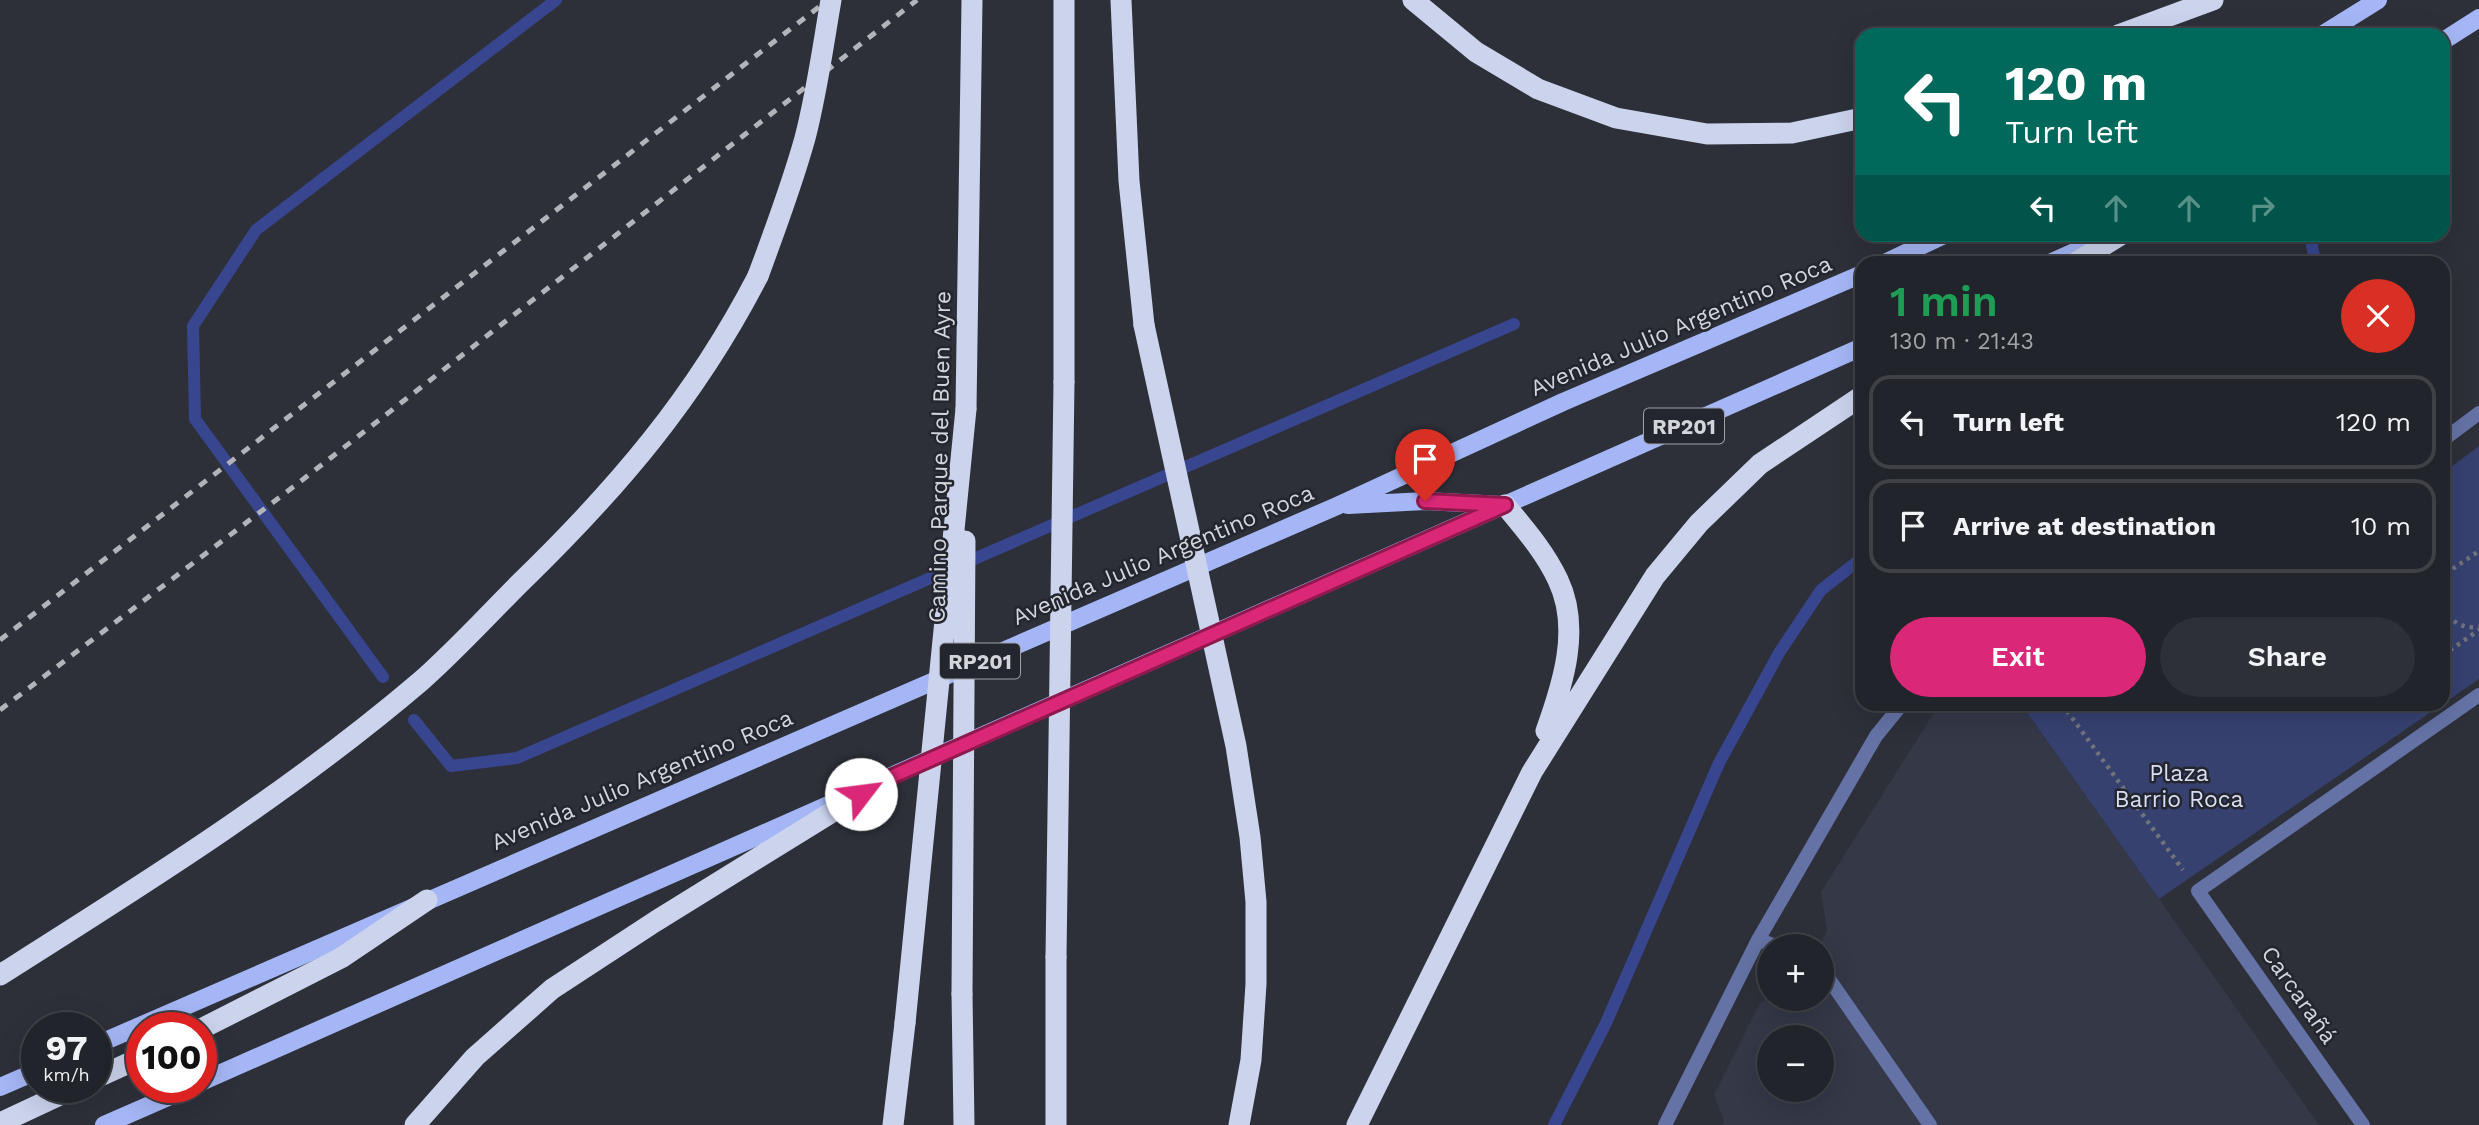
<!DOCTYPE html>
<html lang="en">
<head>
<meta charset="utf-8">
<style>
  :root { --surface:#22242b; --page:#2e3037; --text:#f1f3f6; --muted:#a2a4a9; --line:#3f4147; --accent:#db2777 }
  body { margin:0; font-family:"Work Sans",sans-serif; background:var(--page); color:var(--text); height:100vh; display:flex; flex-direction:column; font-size:26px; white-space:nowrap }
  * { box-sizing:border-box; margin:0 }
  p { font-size:23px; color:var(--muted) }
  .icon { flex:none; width:38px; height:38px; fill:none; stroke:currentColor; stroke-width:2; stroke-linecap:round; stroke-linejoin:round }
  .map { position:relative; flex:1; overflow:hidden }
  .panel { position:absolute; left:1855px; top:256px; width:595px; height:455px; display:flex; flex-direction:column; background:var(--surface); border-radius:21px; box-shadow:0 7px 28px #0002,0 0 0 2px var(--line) }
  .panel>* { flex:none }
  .guide { position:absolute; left:1855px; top:28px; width:595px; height:214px; border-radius:21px; box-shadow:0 7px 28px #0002,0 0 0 2px var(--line); background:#00695c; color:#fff; overflow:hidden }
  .tools { position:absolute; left:1757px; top:934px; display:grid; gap:14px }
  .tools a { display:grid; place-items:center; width:77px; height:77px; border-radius:50%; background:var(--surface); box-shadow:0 7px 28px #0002,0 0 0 2px var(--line); font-size:35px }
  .speed { position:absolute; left:21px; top:1012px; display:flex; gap:14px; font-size:35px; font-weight:700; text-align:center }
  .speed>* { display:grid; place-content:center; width:91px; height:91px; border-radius:50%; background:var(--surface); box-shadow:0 7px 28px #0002,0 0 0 2px var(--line); line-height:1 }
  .speed small { font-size:18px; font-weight:400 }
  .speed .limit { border:10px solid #d22; background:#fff; color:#111 }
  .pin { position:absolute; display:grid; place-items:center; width:60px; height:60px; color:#fff; margin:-72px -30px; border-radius:50% 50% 50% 0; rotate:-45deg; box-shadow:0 0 7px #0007 }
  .pin .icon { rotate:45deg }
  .me { position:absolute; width:77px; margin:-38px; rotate:60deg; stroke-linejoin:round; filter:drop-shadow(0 0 5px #0008) }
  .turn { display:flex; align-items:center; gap:24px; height:147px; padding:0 35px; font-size:32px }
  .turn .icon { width:91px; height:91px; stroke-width:2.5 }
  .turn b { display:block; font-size:49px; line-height:60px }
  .lanes { display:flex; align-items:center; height:66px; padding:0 35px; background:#0003; justify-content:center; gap:35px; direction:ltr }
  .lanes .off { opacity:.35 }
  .round { display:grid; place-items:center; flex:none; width:74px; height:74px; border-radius:37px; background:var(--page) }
  .overview { display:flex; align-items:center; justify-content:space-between; height:119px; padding:0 35px }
  h1 { font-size:42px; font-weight:600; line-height:52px; color:#1e9e55 }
  .cta { display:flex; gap:14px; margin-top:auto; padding:14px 35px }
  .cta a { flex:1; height:80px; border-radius:42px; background:var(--accent); color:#fff; font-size:28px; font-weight:600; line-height:80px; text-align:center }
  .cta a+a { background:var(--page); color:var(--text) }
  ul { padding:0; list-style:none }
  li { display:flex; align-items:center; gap:21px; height:94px; margin:0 14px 10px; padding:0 21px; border:4px solid var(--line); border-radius:21px }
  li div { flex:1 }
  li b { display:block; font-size:26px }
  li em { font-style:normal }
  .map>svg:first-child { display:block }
</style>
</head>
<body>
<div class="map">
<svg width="2479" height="1125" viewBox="0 0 2479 1125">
  <rect width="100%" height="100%" fill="#2d3039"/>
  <!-- built -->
  <path fill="#343847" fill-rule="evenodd" d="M1948 704H2021L2319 1125H1722L1724 1121 1714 1095 1760 1003 1769 998 1822 999V947H1819L1827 931 1821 892 1933 714ZM1769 1038H1822V1090H1769Z"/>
  <!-- green -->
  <path fill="#364170" d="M2479 446V679L2159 899 2021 704H2443V473Z"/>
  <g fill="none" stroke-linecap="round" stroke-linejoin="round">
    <!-- stream -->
    <path stroke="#38468f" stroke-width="12" d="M2310 234 2315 262
      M383 677 195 419 193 326 256 230 556 0
      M414 720 451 766 517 758 1514 324
      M1554 1125 1606 1023 1719 763 1779 653 1821 590 1862 558"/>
    <!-- path -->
    <path stroke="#70737b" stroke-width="4.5" stroke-dasharray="3.5 5" stroke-linecap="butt" d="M2443 583 2454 568 2479 551
      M2443 608C2451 622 2463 629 2479 627
      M2443 655 2479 630
      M2443 673 2451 684
      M2062 704 2183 870"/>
    <!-- service -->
    <path stroke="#6472a5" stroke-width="14" d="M1758 940 1780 947
      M1822 969 1930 1125"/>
    <!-- minor -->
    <path stroke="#6472a5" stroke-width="14" d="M2443 440 2479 413
      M1665 1125 1758 940 1876 736 1902 704
      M2363 1125 2198 891 2479 695"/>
    <!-- primary -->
    <path stroke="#a4b6f5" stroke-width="18" d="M2322 35 2378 0
      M2443 41 2479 18
      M1887 262 1946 234
      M2052 262 2090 245
      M1348 505 1425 501 1502 505
      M873 784 1862 347
      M96 1045 1337 506 1563 402 1862 274
      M201 1082 835 802
      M0 1087 37 1071
      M104 1125 191 1087"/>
    <!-- motorway -->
    <path stroke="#cbd3ed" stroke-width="21" d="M1121 0 1129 181 1144 325
      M1413 0 1476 52 1538 89 1616 118 1707 134 1792 133 1862 118
      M2118 35 2213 0
      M2077 262 2122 234
      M1064 382V0
      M966 409 972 0
      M1505 505C1524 528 1545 552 1558 580 1581 628 1563 684 1546 731
      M1056 957V1125
      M0 975C144 884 291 792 421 681 455 651 487 616 519 584 617 489 695 398 758 276
      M962 994 964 1125
      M201 1029 341 958 427 900
      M96 1078 142 1057
      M0 1123 77 1087
      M415 1125 475 1057 552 989 656 921 884 780
      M893 1125 905 1023
      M1357 1125 1532 772 1655 576 1699 523 1760 464 1862 396"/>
    <!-- rail -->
    <path stroke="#b2b4ba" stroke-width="5" stroke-dasharray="9 9" stroke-linecap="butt" d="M0 640 828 0
      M0 710 301 481 917 0"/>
    <!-- motorway-bridge -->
    <path stroke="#cbd3ed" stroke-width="21" d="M758 276C775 230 792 185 805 138 817 92 823 46 831 0
      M1144 325 1236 746 1250 837 1256 902V984L1251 1060 1239 1125
      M1056 957 1064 382
      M962 994 965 541
      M905 1023 966 409"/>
  </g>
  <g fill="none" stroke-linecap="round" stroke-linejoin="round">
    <defs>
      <path id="route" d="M861 794 884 780 1505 505 1425 501"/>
    </defs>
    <!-- route casing -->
    <use href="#route" stroke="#8e194d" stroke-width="18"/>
    <!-- route -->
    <use href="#route" stroke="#db2777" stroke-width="12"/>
  </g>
  <g text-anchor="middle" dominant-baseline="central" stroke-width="5" stroke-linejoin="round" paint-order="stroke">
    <!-- shield labels -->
    <g fill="#23262e" stroke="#9ea0a7" stroke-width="2">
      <rect x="1644" y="408.5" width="80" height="35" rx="5"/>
      <rect x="940" y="643.5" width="80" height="35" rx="5"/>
    </g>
    <g font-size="21" font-weight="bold" fill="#d3d5db">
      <text x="1684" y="426">RP201</text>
      <text x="980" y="661">RP201</text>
    </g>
    <!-- street labels -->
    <g font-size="23" fill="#d3d5db" stroke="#23262e">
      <text transform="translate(1681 326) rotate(-23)">Avenida Julio Argentino Roca</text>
      <text transform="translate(940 457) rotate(-89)">Camino Parque del Buen Ayre</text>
      <text transform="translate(1163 555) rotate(-23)">Avenida Julio Argentino Roca</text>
      <text transform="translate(642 780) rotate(-23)">Avenida Julio Argentino Roca</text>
      <text transform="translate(2299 995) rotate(55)">Carcarañá</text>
    </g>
    <!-- park labels -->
    <g font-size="23" fill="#d8dff4" stroke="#23262e">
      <text x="2179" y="773">Plaza<tspan x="2179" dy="26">Barrio Roca</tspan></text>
    </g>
  </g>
</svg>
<div class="tools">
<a>+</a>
<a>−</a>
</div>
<div class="speed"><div>97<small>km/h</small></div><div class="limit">100</div></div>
<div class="pin" style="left:1425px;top:501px;background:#d93025"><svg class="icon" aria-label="arrive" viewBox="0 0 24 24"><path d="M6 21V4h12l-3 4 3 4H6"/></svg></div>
<svg class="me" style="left:861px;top:794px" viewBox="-20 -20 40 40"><circle r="19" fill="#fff"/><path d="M0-13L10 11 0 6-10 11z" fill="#db2777"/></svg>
<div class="guide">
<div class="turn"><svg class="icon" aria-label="left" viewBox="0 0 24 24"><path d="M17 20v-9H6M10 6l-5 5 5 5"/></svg><div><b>120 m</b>Turn left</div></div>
<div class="lanes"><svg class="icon" aria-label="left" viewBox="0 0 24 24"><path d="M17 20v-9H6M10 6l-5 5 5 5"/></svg><svg class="icon off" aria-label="ahead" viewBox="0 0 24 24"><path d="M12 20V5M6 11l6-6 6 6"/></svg><svg class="icon off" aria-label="ahead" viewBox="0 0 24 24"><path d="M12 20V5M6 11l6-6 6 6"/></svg><svg class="icon off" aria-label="right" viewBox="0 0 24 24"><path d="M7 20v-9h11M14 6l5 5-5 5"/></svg></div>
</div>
<section class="panel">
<div class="overview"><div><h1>1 min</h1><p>130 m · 21:43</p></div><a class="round" style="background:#d93025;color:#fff"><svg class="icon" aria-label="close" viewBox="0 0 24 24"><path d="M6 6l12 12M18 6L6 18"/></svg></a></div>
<ul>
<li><svg class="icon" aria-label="left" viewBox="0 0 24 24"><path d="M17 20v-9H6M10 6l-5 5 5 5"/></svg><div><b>Turn left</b></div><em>120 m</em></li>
<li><svg class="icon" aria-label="arrive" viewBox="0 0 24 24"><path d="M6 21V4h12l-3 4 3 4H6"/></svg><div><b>Arrive at destination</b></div><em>10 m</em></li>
</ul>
<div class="cta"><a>Exit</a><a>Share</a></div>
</section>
</div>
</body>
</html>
